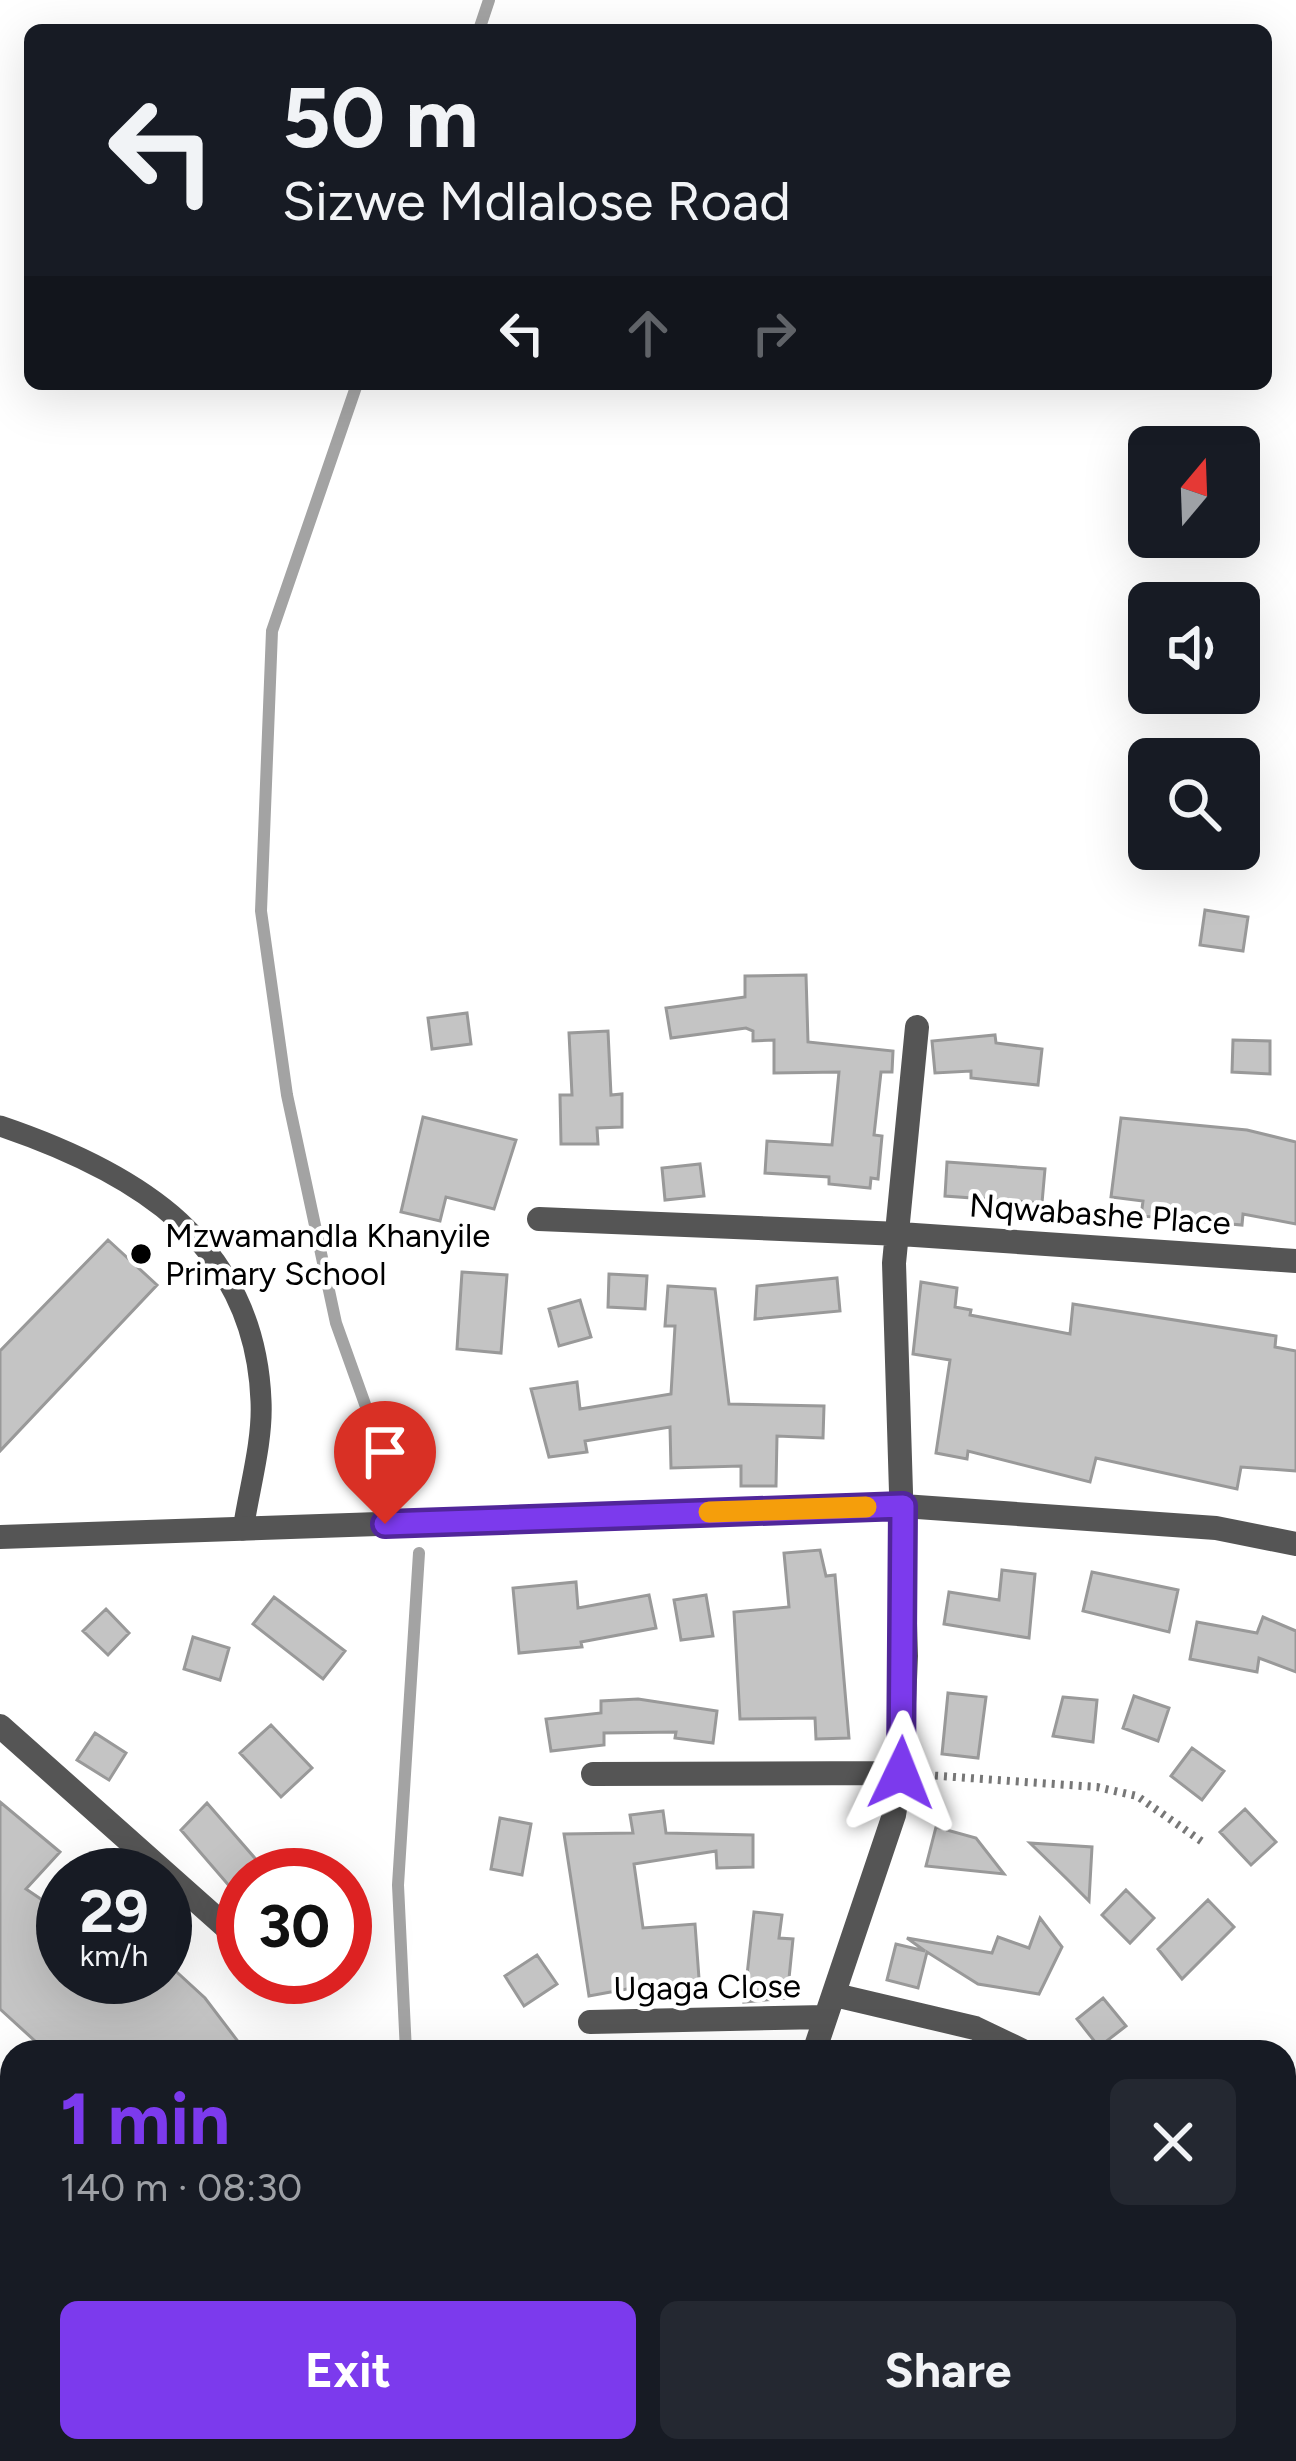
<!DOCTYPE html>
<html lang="en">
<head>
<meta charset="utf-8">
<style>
  :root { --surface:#171b24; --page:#242831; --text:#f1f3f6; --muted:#9ea1a6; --accent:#7c3aed }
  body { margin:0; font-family:Figtree,sans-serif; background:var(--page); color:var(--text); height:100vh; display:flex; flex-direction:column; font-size:45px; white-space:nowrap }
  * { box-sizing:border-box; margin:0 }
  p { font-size:39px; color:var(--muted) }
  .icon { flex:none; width:66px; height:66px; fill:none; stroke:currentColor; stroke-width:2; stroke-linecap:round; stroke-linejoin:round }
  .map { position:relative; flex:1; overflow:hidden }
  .sheet { position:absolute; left:0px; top:2040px; width:1296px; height:423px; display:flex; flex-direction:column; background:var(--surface); border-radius:36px 36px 0 0; box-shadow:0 12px 48px #0002 }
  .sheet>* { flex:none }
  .banner { position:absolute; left:24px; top:24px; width:1248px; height:366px; border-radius:18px; box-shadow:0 12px 48px #0002; background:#171b24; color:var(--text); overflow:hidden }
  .needle { width:78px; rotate:19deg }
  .tools { position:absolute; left:1128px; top:426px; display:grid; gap:24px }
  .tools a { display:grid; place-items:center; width:132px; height:132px; border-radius:18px; background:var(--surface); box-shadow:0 12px 48px #0002; font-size:60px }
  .speed { position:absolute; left:36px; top:1848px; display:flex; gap:24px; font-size:60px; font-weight:700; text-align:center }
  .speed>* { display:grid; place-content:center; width:156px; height:156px; border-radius:50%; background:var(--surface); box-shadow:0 12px 48px #0002; line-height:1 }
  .speed small { font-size:30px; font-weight:400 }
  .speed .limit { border:18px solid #d22; background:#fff; color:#111 }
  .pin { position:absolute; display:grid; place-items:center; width:102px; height:102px; color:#fff; margin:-123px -51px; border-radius:50% 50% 50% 0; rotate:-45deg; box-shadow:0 0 12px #0007 }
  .pin .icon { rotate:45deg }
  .me { position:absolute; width:132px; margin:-66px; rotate:2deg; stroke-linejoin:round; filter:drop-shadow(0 0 9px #0008) }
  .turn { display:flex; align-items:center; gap:42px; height:252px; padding:0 60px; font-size:54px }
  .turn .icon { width:156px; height:156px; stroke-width:2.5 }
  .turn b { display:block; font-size:84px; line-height:102px }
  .lanes { display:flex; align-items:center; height:114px; padding:0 60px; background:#0003; justify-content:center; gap:60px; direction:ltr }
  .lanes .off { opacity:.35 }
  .round { display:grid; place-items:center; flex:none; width:126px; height:126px; border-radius:18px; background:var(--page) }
  .summary { display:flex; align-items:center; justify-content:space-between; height:204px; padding:0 60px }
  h1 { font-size:72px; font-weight:700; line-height:90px; color:var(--accent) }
  .button { display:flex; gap:24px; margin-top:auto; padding:24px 60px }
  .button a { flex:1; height:138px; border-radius:18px; background:var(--accent); color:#fff; font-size:48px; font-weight:700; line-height:138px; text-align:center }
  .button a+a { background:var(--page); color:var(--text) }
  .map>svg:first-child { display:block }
</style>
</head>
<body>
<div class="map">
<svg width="1296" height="2461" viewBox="0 0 1296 2461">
  <rect width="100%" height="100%" fill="#fff"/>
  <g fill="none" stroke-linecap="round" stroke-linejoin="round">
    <!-- stream -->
    <path stroke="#a3a3a3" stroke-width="12" d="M479 30 489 0
      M357 384 272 631 261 911 287 1095 336 1323 395 1488
      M406 2052 398 1885 419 1553
      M1284 2270 1296 2244
      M311 2461 317 2451
      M1135 2461 1147 2451"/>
  </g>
  <!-- building -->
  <path fill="#c4c4c4" stroke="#999" stroke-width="3" d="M1205 910 1248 917 1243 951 1200 945Z
    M806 975 808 1042 893 1051 892 1072H881L874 1135 882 1136 878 1179 871 1178 870 1188 829 1184V1177L765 1173 767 1141 832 1145 839 1072 774 1073V1040L753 1041V1031L746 1028 671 1038 666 1008 745 997V976Z
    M467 1013 471 1044 432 1049 428 1018Z
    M608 1031 611 1095 622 1094V1127L597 1128 598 1144H561L560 1095H572L569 1033Z
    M995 1035 996 1043 1042 1049 1038 1085 971 1078V1071L935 1073 932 1041Z
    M1233 1040 1270 1041V1074L1232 1072Z
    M423 1117 516 1140 494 1209 446 1197 440 1221 401 1212Z
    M1121 1118 1247 1130 1296 1142V1224L1243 1214 1242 1225 1141 1216 1143 1201 1111 1197Z
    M947 1162 1045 1169 1042 1203 945 1196Z
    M700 1164 704 1196 665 1200 662 1168Z
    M108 1240 157 1285 0 1451V1351Z
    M462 1272 507 1275 501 1353 457 1349Z
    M609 1274 647 1276 645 1309 608 1307Z
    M837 1278 840 1311 755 1319 757 1286Z
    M921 1282 957 1288 955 1307 971 1310 970 1315 1070 1334 1073 1304 1276 1336 1275 1347 1296 1351V1471L1241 1467 1237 1489 1096 1458 1090 1482 968 1451 967 1459 936 1453 950 1360 913 1354Z
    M668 1286 715 1289 729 1404 824 1406 823 1438 777 1436 776 1486H741V1466L671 1468 670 1427 585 1441 587 1452 549 1457 531 1389 577 1382 580 1409 671 1394 675 1326H665Z
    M580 1300 591 1337 559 1346 549 1309Z
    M820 1550 826 1576 835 1575 849 1738 816 1739 815 1718 740 1719 734 1612 789 1607 784 1553Z
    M1002 1570 1035 1574 1029 1638 944 1624 949 1592 999 1600Z
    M1092 1572 1178 1590 1169 1632 1083 1611Z
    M576 1582 578 1608 649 1595 656 1628 581 1642 582 1647 519 1653 513 1588Z
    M706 1595 713 1636 681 1640 674 1600Z
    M274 1597 345 1651 323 1679 253 1624Z
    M106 1609 129 1633 108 1655 83 1631Z
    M1263 1617 1296 1631V1672L1259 1658 1257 1672 1190 1659 1197 1622 1257 1633Z
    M193 1637 229 1648 220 1680 184 1669Z
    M948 1693 986 1697 978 1758 942 1754Z
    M1134 1696 1169 1708 1158 1741 1123 1728Z
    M1063 1697 1097 1700 1093 1742 1053 1736Z
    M638 1699 717 1711 713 1743 675 1738 676 1732 604 1733V1745L551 1751 546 1719 601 1713V1701Z
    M271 1725 312 1768 281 1797 240 1753Z
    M95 1733 126 1753 109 1780 77 1760Z
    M1192 1748 1224 1771 1202 1800 1171 1776Z
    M0 1802 60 1852 26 1889 63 1914V1977H165L168 1964 205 1998 246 2052H47L0 2009Z
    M207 1803 260 1864 231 1888 181 1830Z
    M1245 1809 1276 1842 1251 1865 1220 1832Z
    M663 1811 666 1833 753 1835V1867L717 1868 716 1851 634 1864 643 1928 695 1924 700 1992 655 1995 654 1984 589 1996 564 1834 633 1833 630 1815Z
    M500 1818 531 1824 522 1875 491 1869Z
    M936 1827 976 1838 1004 1874 926 1866Z
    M1030 1843 1092 1847 1089 1901 1067 1879Z
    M1126 1890 1154 1918 1130 1943 1102 1915Z
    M1208 1900 1234 1927 1182 1979 1158 1949Z
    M754 1912 782 1915 779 1938 793 1939 787 1998 744 2002Z
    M1040 1918 1062 1947 1039 1994 978 1984 927 1952 918 1988 887 1980 896 1944 925 1951 907 1938 992 1953 998 1937 1029 1948Z
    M537 1955 557 1984 524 2006 505 1976Z
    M1103 1998 1126 2026 1099 2047 1077 2019Z"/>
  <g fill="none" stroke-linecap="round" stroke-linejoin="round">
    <!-- path -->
    <path stroke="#777" stroke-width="8" stroke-dasharray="3 6" stroke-linecap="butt" d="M926 1775 1097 1787 1137 1796 1204 1843"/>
    <!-- service -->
    <path stroke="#555" stroke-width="21" d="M0 1126C136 1172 255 1243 261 1401 263 1442 249 1489 243 1530"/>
    <!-- minor -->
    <path stroke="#555" stroke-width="24" d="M539 1219 900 1234 1296 1261
      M0 1537 903 1506 1216 1528 1296 1544
      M0 1726 235 1935
      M593 1774 901 1773
      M835 1995 975 2028 1025 2052
      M590 2022 825 2017
      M814 2052 894 1815 901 1773 906 1656 894 1263 917 1027
      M0 2090 12 2101
      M0 2448 14 2461
      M740 2451 757 2461"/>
  </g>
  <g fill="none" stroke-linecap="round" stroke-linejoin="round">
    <defs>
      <path id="route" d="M385 1524 903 1506 901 1773"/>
    </defs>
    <!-- route casing -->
    <use href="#route" stroke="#51269a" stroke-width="30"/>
    <!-- route -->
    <use href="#route" stroke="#7c3aed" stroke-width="21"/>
    <!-- slow -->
    <path stroke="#f59e0b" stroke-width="21" d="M709 1512 866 1507"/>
  </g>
  <!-- markers -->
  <circle fill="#000" stroke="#fff" stroke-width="4.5" cx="141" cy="1254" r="12"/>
  <g text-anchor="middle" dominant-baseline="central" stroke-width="9" stroke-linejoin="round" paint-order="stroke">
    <!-- street labels -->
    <g font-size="33" fill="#000" stroke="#fff">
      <text transform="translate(1100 1214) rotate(4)">Nqwabashe Place</text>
      <text transform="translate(707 1987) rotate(-1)">Ugaga Close</text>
    </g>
    <!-- poi labels -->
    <g font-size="33" fill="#000" stroke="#fff" text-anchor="start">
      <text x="165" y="1235">Mzwamandla Khanyile<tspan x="165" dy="38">Primary School</tspan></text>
    </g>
  </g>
</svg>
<div class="tools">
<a><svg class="needle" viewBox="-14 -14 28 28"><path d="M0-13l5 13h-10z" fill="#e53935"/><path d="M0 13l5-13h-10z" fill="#9ea1a6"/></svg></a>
<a><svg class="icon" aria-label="sound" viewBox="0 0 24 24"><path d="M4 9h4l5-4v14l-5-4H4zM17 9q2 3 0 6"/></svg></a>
<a><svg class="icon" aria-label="search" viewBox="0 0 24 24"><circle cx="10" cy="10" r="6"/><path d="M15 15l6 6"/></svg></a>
</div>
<div class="speed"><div>29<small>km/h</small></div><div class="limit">30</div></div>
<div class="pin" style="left:385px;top:1524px;background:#d93025"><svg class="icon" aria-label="arrive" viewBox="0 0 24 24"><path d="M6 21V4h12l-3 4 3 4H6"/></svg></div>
<svg class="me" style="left:901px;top:1773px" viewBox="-20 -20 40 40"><path d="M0-17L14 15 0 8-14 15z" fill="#7c3aed" stroke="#fff" stroke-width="4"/></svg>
<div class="banner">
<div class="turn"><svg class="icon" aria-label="left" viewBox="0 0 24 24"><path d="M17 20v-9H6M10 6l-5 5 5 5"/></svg><div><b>50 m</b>Sizwe Mdlalose Road</div></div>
<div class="lanes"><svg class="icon" aria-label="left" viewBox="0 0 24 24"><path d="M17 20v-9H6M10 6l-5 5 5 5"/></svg><svg class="icon off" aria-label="ahead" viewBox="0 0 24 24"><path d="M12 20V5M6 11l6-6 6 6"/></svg><svg class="icon off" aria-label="right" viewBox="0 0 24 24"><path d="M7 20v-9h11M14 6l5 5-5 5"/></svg></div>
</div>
<section class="sheet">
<div class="summary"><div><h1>1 min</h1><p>140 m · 08:30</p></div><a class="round"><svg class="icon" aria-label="close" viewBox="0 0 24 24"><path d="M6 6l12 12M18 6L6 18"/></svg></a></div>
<div class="button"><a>Exit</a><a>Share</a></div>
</section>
</div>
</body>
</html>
